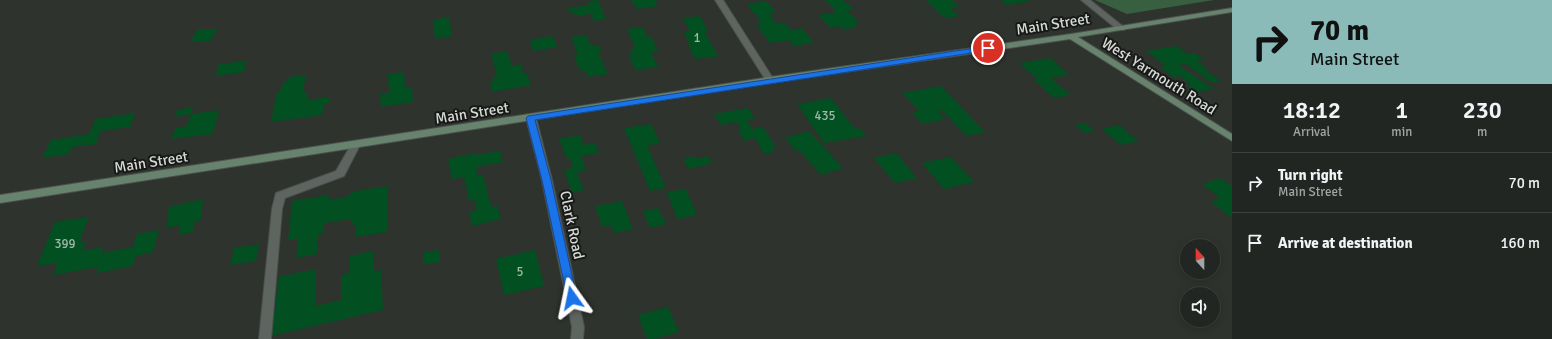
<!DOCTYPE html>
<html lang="en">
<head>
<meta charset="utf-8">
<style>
  :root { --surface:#222622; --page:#2e322f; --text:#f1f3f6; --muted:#a2a5a5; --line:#3f4340 }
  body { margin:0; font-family:Signika,sans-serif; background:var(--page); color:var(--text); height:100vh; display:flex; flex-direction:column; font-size:15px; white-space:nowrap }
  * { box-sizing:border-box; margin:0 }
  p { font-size:13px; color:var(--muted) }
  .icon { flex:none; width:22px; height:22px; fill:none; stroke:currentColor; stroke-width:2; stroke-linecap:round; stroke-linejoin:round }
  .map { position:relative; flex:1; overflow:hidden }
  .panel { display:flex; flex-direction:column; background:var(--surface); width:320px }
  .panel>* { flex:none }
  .guide { background:#8bbbb9; color:#111; overflow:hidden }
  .needle { width:26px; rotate:339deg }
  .fabs { position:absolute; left:1180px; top:239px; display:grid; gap:8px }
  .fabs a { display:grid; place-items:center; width:40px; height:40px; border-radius:50%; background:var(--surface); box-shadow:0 2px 10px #0003,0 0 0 1px var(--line); font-size:20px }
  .pin { position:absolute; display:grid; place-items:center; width:34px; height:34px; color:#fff; margin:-17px; border:2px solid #fff; border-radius:50%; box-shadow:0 1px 4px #0007 }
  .me { position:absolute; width:44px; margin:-22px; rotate:348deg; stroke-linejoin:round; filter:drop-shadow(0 0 3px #0008) }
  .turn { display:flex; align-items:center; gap:14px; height:84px; padding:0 12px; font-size:18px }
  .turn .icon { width:52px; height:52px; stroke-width:2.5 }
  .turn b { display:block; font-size:28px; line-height:34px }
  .eta { display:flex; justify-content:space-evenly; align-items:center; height:68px; text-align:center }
  .eta b { font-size:24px; font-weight:600; line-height:28px }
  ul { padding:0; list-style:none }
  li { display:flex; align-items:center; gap:12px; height:60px; padding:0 12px; border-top:1px solid var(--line) }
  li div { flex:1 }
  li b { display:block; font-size:15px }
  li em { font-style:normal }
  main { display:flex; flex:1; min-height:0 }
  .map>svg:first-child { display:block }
</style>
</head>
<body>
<main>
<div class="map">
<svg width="1232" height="339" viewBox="0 0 1232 339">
  <rect width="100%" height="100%" fill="#2e332e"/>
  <!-- green -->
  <path fill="#385f40" d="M1095 0H1214L1127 14Z"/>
  <!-- building -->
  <path fill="#025021" d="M598 0 606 19 594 21 591 14 575 16 574 12 570 13 568 8 589 5 588 1Z
    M631 0H655L658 6 637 9Z
    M825 0H843L854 9 847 11 859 22 855 23 858 26 844 30 840 26 831 28 818 15 837 12Z
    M926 0H952L959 7 950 8 959 16 944 18Z
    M1001 0H1030V1L1007 5Z
    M767 1 776 13 769 14 777 24 784 22 791 30 802 28 814 43 793 46 789 40 770 43 757 26H760L758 23 761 22 747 4Z
    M700 16 708 31H704L718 56 695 59 688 44H690L684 32H690L683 18Z
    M449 17 452 36 435 39 433 20Z
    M643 27 647 37 651 36 658 51 651 52 658 67 635 70 628 53H633L631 47H635L627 29Z
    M198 29H218L210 41 190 42Z
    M586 35 591 46 599 45 602 52H598L608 74 588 77 585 70 580 71 574 56H578L571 37Z
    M553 36 557 47 533 51 530 40Z
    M1176 46 1188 54 1195 53 1205 60 1196 61 1209 70H1205L1221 81 1212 83 1186 64 1178 65 1214 89 1196 92 1187 86 1191 85 1180 76 1174 78 1160 67 1166 66 1146 51Z
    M507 51 512 66 521 64 524 74H527L531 85 492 92 490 82H494L493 76 497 75 491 54Z
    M1050 58 1069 75 1051 78 1070 95 1054 98 1033 79H1037L1019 63Z
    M247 61 244 72 216 76 219 64Z
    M404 72 405 88 412 87 413 102 381 107 380 94 389 93 388 74Z
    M306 75 303 93 308 92 307 100 330 97 329 103 324 104 322 115 271 122 277 92 281 91 283 82 288 81 289 77Z
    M941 86 985 132 966 136 942 110 938 111 945 119 922 124 912 113 919 111 902 93Z
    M831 98 855 129 860 128 866 136 824 143 797 104Z
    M193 107 191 114 175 116 177 110Z
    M748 108 755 119 747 120 752 129 763 127 776 147 772 148 774 152 764 154 755 138 744 141 738 130 741 129 737 122 721 125 714 114Z
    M219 110 213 134 171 139 176 128 187 126 191 114Z
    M135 113 130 127 100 131 96 144 72 147 69 154 42 158 51 140 89 134 96 119Z
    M1085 123 1094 131 1085 133 1075 125Z
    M651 124 660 143 647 146 666 188 650 191 624 128Z
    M1119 125 1138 141 1121 145 1102 129Z
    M809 131 843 168 821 175 799 150 796 151 785 138Z
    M580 135 584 145 595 143 599 153 581 156 586 170 577 173 584 190 572 193 564 170 573 168 570 158H566L559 139Z
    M500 151 503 162 476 167 478 176 483 175 491 207 497 206 501 219 472 226 469 212 477 210 475 200 469 201 464 177 452 179 448 159 476 153V155Z
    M896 153 917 178 895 183 874 158Z
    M696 156 698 159 708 156 712 163 689 169 683 159Z
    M951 157 974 182 944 189 922 163Z
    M1220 178 1232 186V218L1211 202 1220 198 1202 184Z
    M387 186V232L356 237V224L351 225V219L324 223 323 233 318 235 317 254 296 258 298 238 288 240 292 201 329 195V200L350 196 351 192Z
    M686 189 697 215 677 219 667 192Z
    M203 199 201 220 194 222 193 232 179 235 180 225 166 228 169 207Z
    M622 201 633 229 614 233 611 225 602 227 595 206Z
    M658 208 666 224 650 228 643 211Z
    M89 217 79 242 86 241 82 251 103 247 101 253 133 247 137 234 159 230 153 252 136 256 132 266 96 273 98 267 53 275 58 263 37 266 55 222Z
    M259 244 256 261 230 265 234 248Z
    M439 250 440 262 423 264V252Z
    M535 250 544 286 504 295 496 259Z
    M373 251 374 271 381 270 383 310 266 337 268 314 275 312 278 277 316 269 315 306 341 300V275L350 273V256Z
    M668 307 679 332 654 339H647L638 315Z"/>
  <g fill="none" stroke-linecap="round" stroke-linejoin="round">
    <defs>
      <path id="service" d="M355 142 360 145 344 176 285 198 282 209 271 339H259L272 209 276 193 336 171 352 143Z"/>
      <path id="minor" d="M531 115 536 118 552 180 584 327 583 339H571L572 327 542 180 526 118Z"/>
      <path id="tertiary" d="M715 0H723L774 80 773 82H767Z
        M1081 0H1090L1125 28 1124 30H1118Z"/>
      <path id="secondary" d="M1232 8V12L1078 37 1232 134V141L1070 39 770 83 0 203V195L770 77 1071 34Z"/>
    </defs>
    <!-- service casing -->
    <use href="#service" stroke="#4c504d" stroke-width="2"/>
    <!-- minor casing -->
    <use href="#minor" stroke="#4c504d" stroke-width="2"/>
    <!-- tertiary casing -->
    <use href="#tertiary" stroke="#4c504d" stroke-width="2"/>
    <!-- secondary casing -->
    <use href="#secondary" stroke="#4c504d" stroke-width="2"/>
    <!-- service -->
    <use href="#service" fill="#5e645f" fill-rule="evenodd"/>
    <!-- minor -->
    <use href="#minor" fill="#5e645f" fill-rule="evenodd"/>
    <!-- tertiary -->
    <use href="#tertiary" fill="#5e645f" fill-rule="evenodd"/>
    <!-- secondary -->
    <use href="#secondary" fill="#67826d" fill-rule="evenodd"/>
  </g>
  <!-- route -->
  <path fill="#1a73e8" stroke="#114b97" d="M988 46 991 47V50L535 120 551 180 577 298 576 301 572 302 568 301 542 180 526 118 528 116Z"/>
  <g text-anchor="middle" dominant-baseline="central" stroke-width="4" stroke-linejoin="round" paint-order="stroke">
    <!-- number labels -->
    <g font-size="13" fill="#a2b8aa">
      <text x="697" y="38">1</text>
      <text x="825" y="116">435</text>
      <text x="65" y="244">399</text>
      <text x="520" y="272">5</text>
    </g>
    <!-- street labels -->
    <g font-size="15" fill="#d7dad7" stroke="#181a18">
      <text transform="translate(1053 24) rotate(-9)">Main Street</text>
      <text transform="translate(1159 76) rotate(32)">West Yarmouth Road</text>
      <text transform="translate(472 113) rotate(-9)">Main Street</text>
      <text transform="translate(151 162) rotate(-9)">Main Street</text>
      <text transform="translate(572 225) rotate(78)">Clark Road</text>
    </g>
  </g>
</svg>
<div class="fabs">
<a><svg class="needle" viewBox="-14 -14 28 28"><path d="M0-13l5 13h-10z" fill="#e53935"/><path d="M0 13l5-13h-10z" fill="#a2a5a5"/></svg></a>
<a><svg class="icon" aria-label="sound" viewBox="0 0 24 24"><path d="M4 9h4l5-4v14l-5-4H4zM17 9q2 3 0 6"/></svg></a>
</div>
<div class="pin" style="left:988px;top:48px;background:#d93025"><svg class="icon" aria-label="arrive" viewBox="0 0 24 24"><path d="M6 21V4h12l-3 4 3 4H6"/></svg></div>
<svg class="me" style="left:572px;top:298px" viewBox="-20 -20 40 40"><path d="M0-17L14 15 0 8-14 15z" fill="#1a73e8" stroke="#fff" stroke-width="4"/></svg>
</div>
<section class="panel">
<div class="guide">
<div class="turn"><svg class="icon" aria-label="right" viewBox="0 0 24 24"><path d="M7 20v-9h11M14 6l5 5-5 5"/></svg><div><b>70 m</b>Main Street</div></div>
</div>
<div class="eta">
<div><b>18:12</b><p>Arrival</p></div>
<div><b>1</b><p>min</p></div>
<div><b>230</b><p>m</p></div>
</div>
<ul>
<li><svg class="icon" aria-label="right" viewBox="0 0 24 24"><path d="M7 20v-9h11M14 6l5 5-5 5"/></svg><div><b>Turn right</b><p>Main Street</p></div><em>70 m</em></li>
<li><svg class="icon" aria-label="arrive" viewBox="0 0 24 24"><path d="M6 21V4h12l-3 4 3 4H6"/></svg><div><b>Arrive at destination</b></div><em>160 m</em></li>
</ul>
</section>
</main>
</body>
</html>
